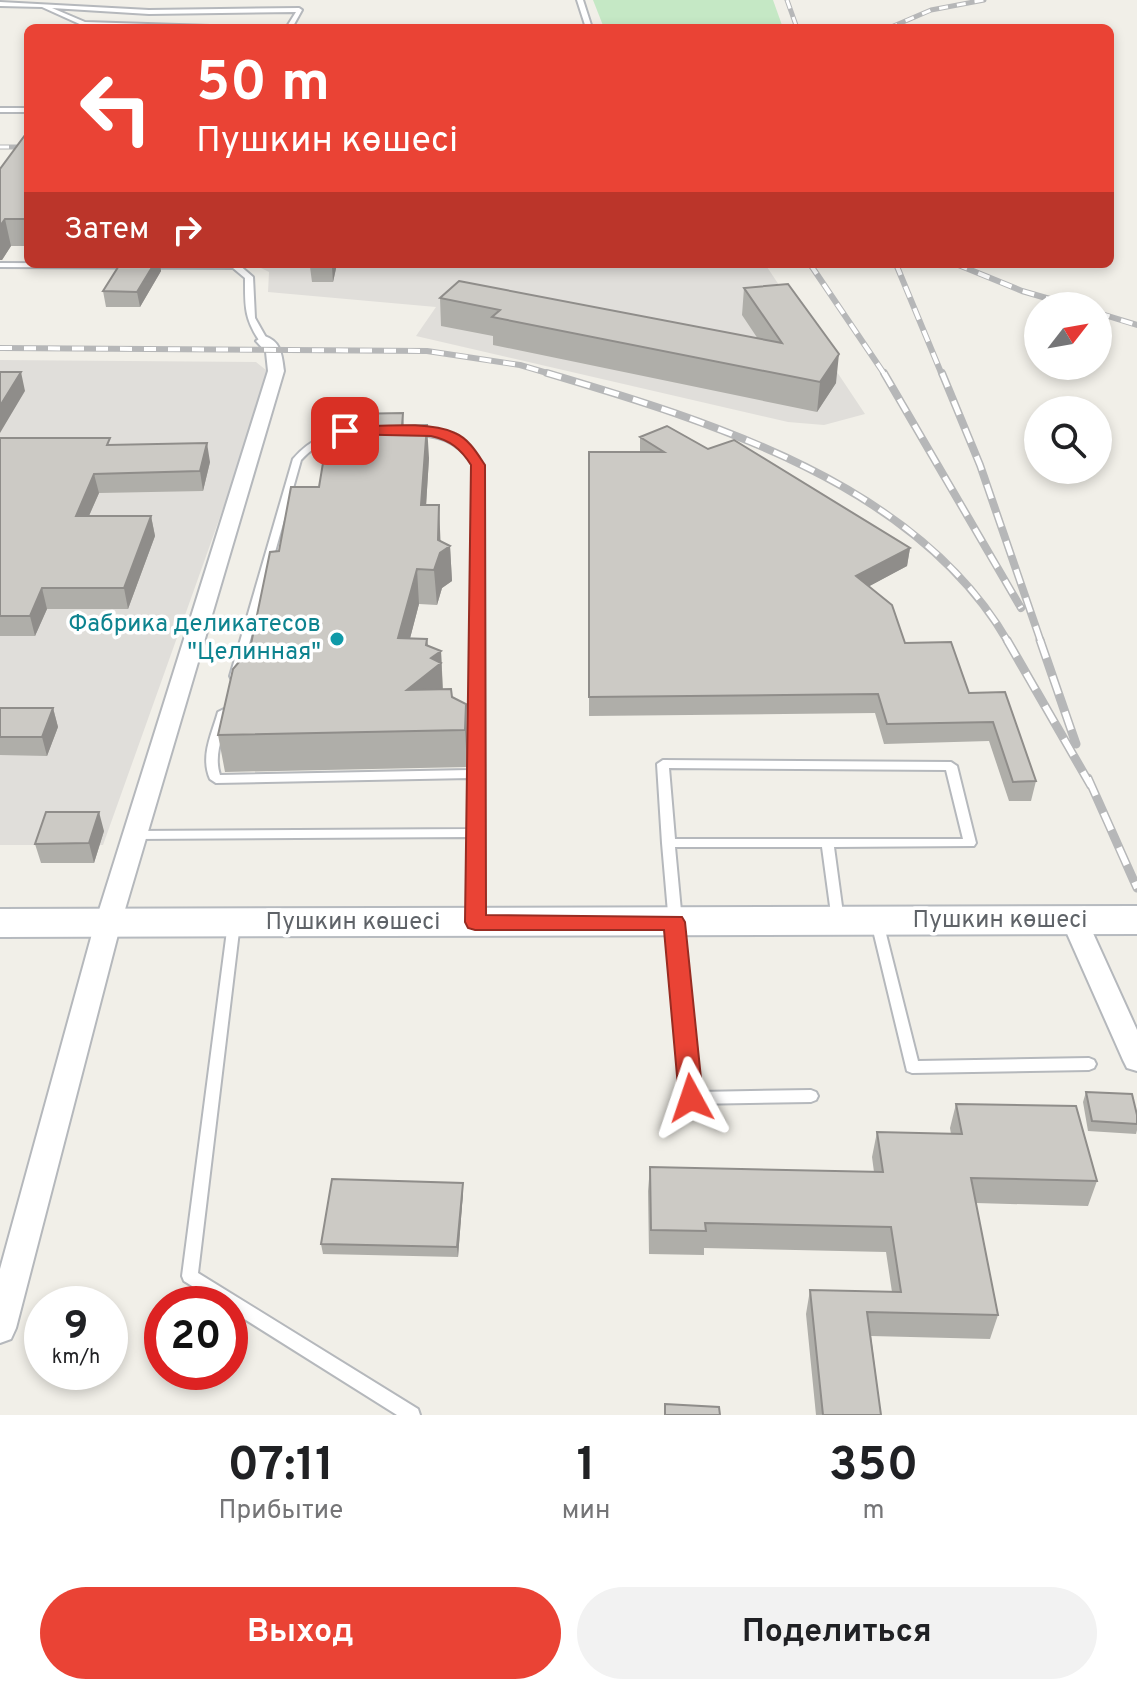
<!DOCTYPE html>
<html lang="ru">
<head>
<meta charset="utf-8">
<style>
  :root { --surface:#fff; --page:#f2f2f2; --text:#202124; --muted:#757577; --accent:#ea4335 }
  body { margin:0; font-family:Overpass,sans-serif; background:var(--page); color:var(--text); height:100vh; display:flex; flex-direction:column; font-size:30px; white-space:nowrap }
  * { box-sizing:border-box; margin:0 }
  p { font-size:26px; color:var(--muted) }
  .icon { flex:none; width:44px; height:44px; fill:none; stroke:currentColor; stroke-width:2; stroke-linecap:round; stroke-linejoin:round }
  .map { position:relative; height:1415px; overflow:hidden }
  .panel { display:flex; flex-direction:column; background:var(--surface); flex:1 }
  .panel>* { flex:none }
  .top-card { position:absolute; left:24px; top:24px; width:1090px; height:244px; border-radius:12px; box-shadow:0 4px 12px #0003; background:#ea4335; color:#fff; overflow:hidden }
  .needle { width:52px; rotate:59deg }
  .tools { position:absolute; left:1024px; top:292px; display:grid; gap:16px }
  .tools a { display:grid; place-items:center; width:88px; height:88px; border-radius:50%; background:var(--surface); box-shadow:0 4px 12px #0003; font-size:40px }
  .speed { position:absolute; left:24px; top:1286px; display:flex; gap:16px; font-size:40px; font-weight:700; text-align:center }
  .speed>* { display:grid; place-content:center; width:104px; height:104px; border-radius:50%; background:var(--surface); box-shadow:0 4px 12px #0003; line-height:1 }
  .speed small { font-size:20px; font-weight:400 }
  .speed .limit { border:12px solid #d22; background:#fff; color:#111 }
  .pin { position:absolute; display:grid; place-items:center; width:68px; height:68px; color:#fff; margin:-34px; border-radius:16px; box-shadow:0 4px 12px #0006 }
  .me { position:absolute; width:88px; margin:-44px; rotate:355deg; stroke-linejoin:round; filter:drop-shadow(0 0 6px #0008) }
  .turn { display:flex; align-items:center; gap:28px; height:168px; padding:0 40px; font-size:36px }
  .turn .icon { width:104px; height:104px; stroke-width:2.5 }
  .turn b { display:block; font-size:56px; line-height:68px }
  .then { display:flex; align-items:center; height:76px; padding:0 40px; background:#0003; gap:16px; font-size:30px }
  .eta { display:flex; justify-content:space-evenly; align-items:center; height:136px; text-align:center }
  .eta b { font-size:48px; font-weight:700; line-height:56px }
  .button { display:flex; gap:16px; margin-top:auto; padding:16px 40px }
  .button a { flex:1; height:92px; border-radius:48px; background:var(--accent); color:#fff; font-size:32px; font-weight:700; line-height:92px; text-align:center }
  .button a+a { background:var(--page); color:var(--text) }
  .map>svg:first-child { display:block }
</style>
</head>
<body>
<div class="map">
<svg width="1137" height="1415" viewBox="0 0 1137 1415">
  <rect width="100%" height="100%" fill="#f1efe8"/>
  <!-- industrial -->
  <path fill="#e0deda" d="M253 264H765L865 414 824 425 788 422 416 336 436 307 268 292 269 272Z
    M0 360 256 362 271 374 103 845H0Z"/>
  <!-- green -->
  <path fill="#c5e8c5" d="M593 0H773L783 28H604Z"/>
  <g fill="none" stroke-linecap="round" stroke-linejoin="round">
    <defs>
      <path id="service" d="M577 0H583L592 28H586Z
        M0 2 149 10 299 8 302 10 292 28H286L296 12 149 14 52 8 85 22 210 26 213 28 84 26 42 7 0 6Z
        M0 108H28V112H0Z
        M0 263 238 264 253 277 255 318 268 341 261 343C244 319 245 306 245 278L233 268 0 267Z
        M360 428 363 429V433C336 436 321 439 301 460L240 676 235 679 231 678 230 676 293 459C311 438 333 430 360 428Z
        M413 428C446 430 463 438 482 465L481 922 480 925H470L469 922 470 837 135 839 131 838 129 835 131 832 135 831 470 829V778L216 783 210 779C200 756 212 734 218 712L224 709 230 712C224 733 213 753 220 775L470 770 474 465C455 439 440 437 410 433V429Z
        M663 760 951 762 957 766 976 843 974 846 834 847 844 921 843 924H833L832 921 822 847H675L698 1092 811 1090 816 1092 818 1096 816 1100 811 1102 691 1104 686 1102 684 1098 662 843 657 764ZM669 768 946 770 963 839H675Z
        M877 917 882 919 883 922 918 1061 1089 1058 1094 1060 1096 1064 1094 1068 1089 1070 912 1073 907 1071 871 922 872 919Z
        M234 918 239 920 240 923 198 1273 418 1409 420 1415H397L230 1310V1304H221L184 1281 182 1276 228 923 229 920Z"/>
      <path id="minor" d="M264 336C281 341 282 355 284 371L121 923 16 1328 11 1339 0 1343V1269L95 923 268 371 266 352 256 341Z
        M1074 911 1083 913 1087 920 1137 1030V1071L1127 1068 1123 1060 1061 920 1065 913Z"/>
      <path id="secondary" d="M1137 906V934L0 937V909Z"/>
    </defs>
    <!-- service casing -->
    <use href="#service" stroke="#b5b8bc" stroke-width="4"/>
    <!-- minor casing -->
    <use href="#minor" stroke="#b5b8bc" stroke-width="4"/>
    <!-- secondary casing -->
    <use href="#secondary" stroke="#b6babf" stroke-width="4"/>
    <!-- service -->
    <use href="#service" fill="#fff" fill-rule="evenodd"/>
    <!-- minor -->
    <use href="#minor" fill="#fff" fill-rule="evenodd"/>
    <!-- secondary -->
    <use href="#secondary" fill="#fff" fill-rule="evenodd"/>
    <defs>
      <path id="rail-far3" d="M787 0 797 28
        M889 28 931 10 984 0
        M0 147H28"/>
      <path id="rail-far2" d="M810 264 885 375
        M896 264 942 375
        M956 264 1022 291 1074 306
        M1098 313 1137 325
        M0 348 427 351 520 365 554 375"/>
      <path id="rail-far1" d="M547 373C712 422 917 484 1008 642
        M884 373 1021 608
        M942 373 980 465 1041 642"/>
      <path id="rail" d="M1007 640 1091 786
        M1040 640 1076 744
        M1088 778 1137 888"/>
    </defs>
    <!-- rail-far3 casing -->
    <use href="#rail-far3" stroke="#b6b7b8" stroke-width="5"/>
    <!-- rail-far2 casing -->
    <use href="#rail-far2" stroke="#b6b7b8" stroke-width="6"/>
    <!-- rail-far1 casing -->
    <use href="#rail-far1" stroke="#b6b7b8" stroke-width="8"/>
    <!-- rail casing -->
    <use href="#rail" stroke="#b6b7b8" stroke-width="9"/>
    <!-- rail-far3 -->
    <use href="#rail-far3" stroke="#fff" stroke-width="3" stroke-dasharray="9" stroke-linecap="butt"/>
    <!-- rail-far2 -->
    <use href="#rail-far2" stroke="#fff" stroke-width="4" stroke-dasharray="12" stroke-linecap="butt"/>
    <!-- rail-far1 -->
    <use href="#rail-far1" stroke="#fff" stroke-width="5" stroke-dasharray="15" stroke-linecap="butt"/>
    <!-- rail -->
    <use href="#rail" stroke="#fff" stroke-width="6" stroke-dasharray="19" stroke-linecap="butt"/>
  </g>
  <!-- wall -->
  <path fill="#afaea9" d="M28 131V246H11L2 260H0V169Z
    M120 264H160L161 271 140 307H106L103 291Z
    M337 264 333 282H312L310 267Z
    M744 288 836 383 817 412 493 345V336L441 326 440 298 758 339 742 315Z
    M403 413 404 426 429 458 426 505 441 542 450 546 452 581 442 588 437 605 419 604 410 638 427 639 428 646 441 651 443 689 452 697 466 704 467 767 225 772 218 735 250 649 279 551 319 487 346 432Z
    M640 437 708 449 910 548 907 566 869 586 905 643 969 693 1005 692 1036 781 1031 801H1009L989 741 884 744 875 713 589 716V452H640Z
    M0 438 112 445 210 462 203 491 99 493 89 516H151L155 536 128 609H47L35 636H0Z
    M0 708H53L58 727 47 756 0 755Z
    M104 831 94 863H41L35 844Z
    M1086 1092 1137 1115V1130L1136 1134 1088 1131 1083 1102Z
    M956 1104 1097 1181 1088 1206 976 1203 998 1315 990 1339 871 1336 881 1415H816L806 1314 810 1290 892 1292 886 1252 704 1248V1255L649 1254 648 1191 650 1167 874 1172 872 1157 877 1132 951 1134 950 1128Z
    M463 1183V1193L458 1257 323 1254 321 1244Z"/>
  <!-- shaded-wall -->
  <path fill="#8f8d8a" d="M5 219 11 246 2 260H0V226Z
    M154 264H160L161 271 140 307 137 292Z
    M332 264H337L333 282 332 267Z
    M839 354 836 383 817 412 820 382Z
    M21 372 25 391 0 433V406Z
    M427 425 429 458 424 539 421 505Z
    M207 443 210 462 203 491 200 471Z
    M94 474 99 493 80 536 76 516Z
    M439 505 441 553 450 546 452 581 442 588 437 605 434 570 438 540Z
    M151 516 155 536 128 609 124 588Z
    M910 548 907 566 853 595 856 576Z
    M417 569 419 604 401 673 398 638Z
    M42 588 47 609 35 636 30 616Z
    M427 639 430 672 431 658 441 651 443 699 407 690Z
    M466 704 467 741V767L465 730Z
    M53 708 58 727 47 756 42 737Z
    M99 812 104 831 94 863 89 843Z
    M463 1183V1193L458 1257 457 1247Z"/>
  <!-- building -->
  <path fill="#cccac5" stroke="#8f8d8a" stroke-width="2" d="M28 131V219H5L0 226V169Z
    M120 264H154L137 292 103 291Z
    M311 264H332V267H310Z
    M459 281 782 343 744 288 788 284 839 354 820 382 492 317 500 310 440 298Z
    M0 372H21L0 406Z
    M403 413 402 426 427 425 421 505H439L438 540 450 546 440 553 434 570 417 569 398 638 427 639 426 645 441 651 431 658 441 663 407 690 451 689 452 697 466 704 465 730 218 735 233 669 250 649 270 552 279 551 291 487H319L328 433 346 432 349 414Z
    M667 426 708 449 734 440 910 548 856 576 892 605 905 643 951 642 969 693 1005 692 1036 781 1013 782 993 722 887 724 878 694 589 697V452H664L640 437Z
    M0 438H110L107 445 207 443 200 471 94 474 76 516H151L124 588H42L30 616H0Z
    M0 708H53L42 737H0Z
    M46 812H99L89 843 35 844Z
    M1086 1092 1132 1094 1137 1115V1124L1092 1121Z
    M956 1104 1076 1106 1097 1181 971 1178 998 1315 867 1312 881 1415H823L810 1290 901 1292 891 1227 705 1223 706 1231 651 1230 650 1167 883 1172 877 1132 962 1134Z
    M332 1179 463 1183 457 1247 321 1244Z
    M665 1404 719 1407 720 1415H665Z"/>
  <!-- route -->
  <path fill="#ea4335" stroke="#982c22" stroke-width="2" d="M345 427C375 427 427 420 455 433 469 439 477 453 485 465L486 915 682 917 685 922 703 1098 699 1104 691 1107 683 1104 679 1098 664 930H475L468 928 465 922 471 465C461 449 450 440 431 436L340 434 338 431Z"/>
  <!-- markers -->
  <circle fill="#0f9aa8" stroke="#fff" stroke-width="3" cx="337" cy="639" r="8"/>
  <g text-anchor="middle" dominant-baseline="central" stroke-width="7" stroke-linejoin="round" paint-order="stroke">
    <!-- culture labels -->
    <g font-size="24" fill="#0d838f" stroke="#fff" text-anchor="end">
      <text x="321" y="625">Фабрика деликатесов<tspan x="321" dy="28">"Целинная"</tspan></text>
    </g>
    <!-- street labels -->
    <g font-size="24" fill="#5f6368" stroke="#fff">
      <text x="1000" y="921">Пушкин көшесі</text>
      <text x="353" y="923">Пушкин көшесі</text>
    </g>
  </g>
</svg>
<div class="tools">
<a><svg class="needle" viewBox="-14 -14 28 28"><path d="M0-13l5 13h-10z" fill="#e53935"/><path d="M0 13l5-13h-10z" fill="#757577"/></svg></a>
<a><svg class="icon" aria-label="search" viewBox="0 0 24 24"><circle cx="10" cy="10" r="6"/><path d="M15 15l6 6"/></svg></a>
</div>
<div class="speed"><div>9<small>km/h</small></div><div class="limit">20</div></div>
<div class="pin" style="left:345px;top:431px;background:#d93025"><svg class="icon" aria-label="arrive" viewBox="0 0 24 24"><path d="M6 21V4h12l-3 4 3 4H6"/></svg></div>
<svg class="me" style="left:691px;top:1098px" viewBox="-20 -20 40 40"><path d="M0-17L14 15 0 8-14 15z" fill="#ea4335" stroke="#fff" stroke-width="4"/></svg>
<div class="top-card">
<div class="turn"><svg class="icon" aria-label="left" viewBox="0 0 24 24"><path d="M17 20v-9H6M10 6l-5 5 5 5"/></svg><div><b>50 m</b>Пушкин көшесі</div></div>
<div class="then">Затем<svg class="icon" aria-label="right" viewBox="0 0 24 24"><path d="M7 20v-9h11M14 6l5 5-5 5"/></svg></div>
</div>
</div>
<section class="panel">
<div class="eta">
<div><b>07:11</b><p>Прибытие</p></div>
<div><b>1</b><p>мин</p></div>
<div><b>350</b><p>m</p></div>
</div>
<div class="button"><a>Выход</a><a>Поделиться</a></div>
</section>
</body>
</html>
